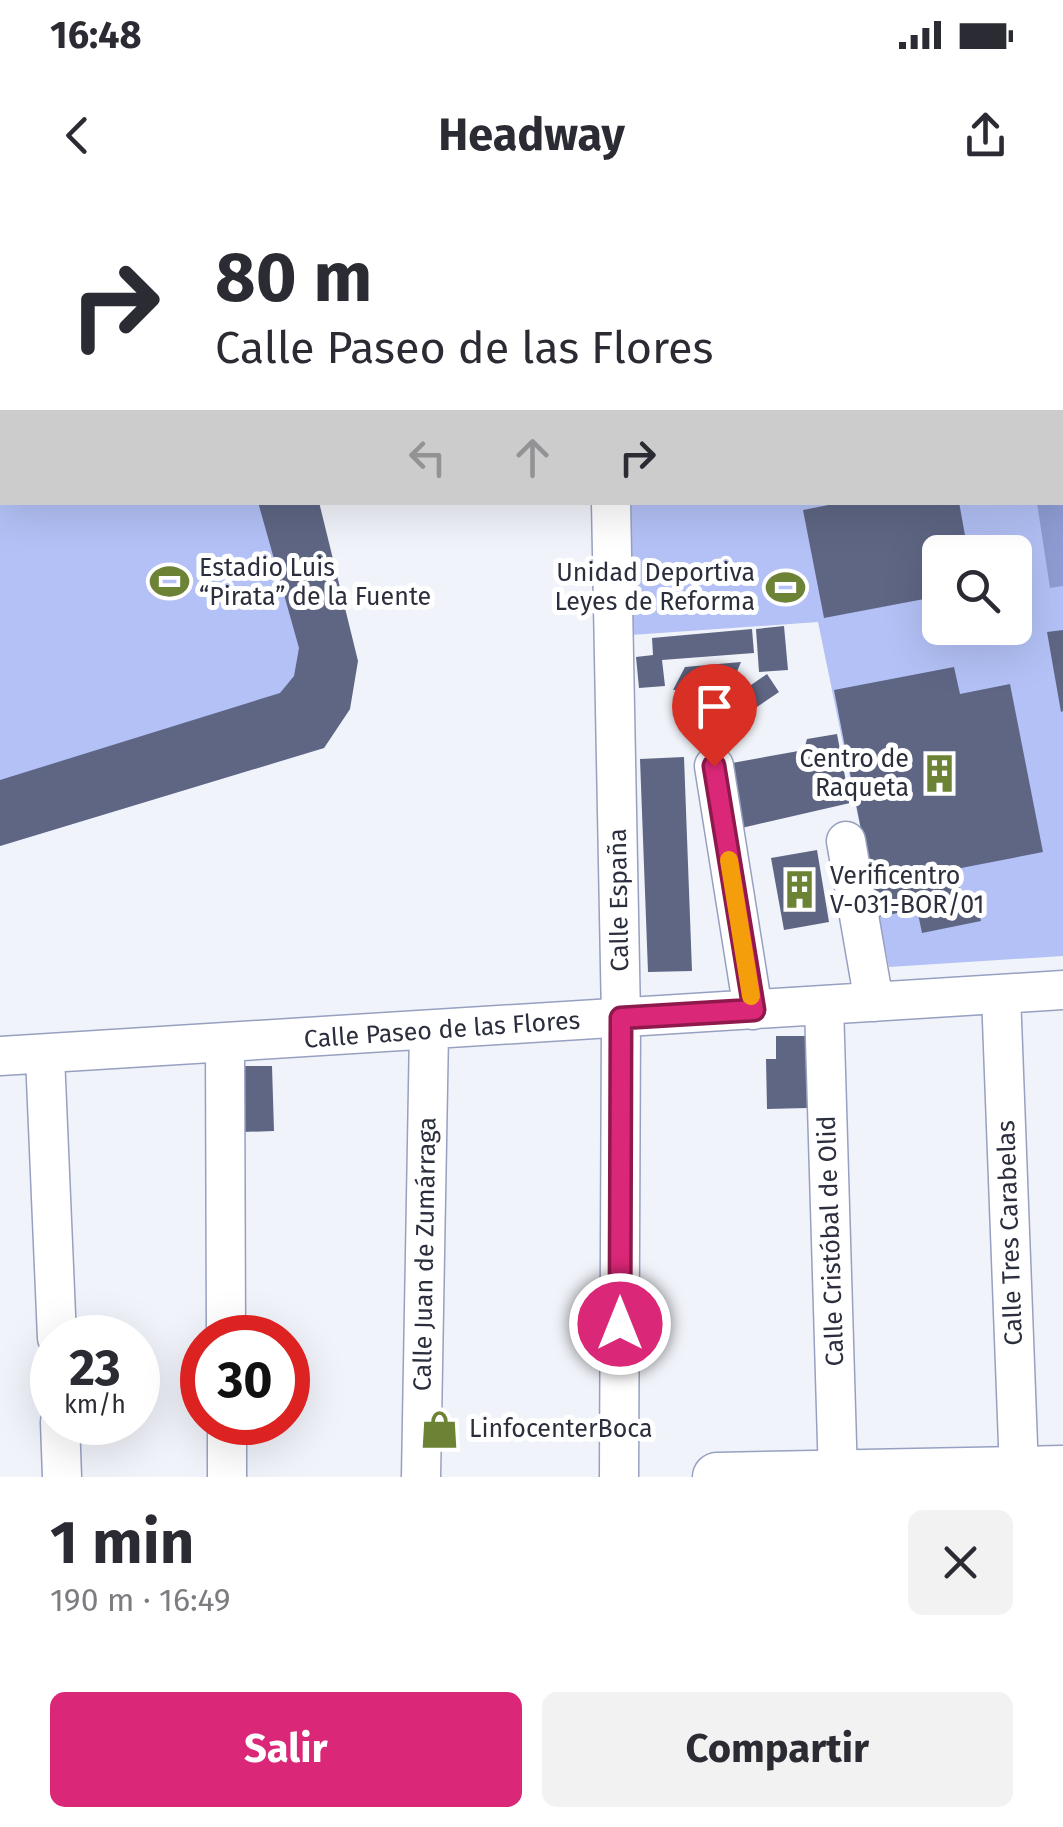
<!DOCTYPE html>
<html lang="es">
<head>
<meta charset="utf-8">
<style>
  :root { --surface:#fff; --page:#f2f2f3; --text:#2b2b33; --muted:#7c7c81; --accent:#db2777 }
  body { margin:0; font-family:"Fira Sans",sans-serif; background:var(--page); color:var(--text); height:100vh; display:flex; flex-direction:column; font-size:38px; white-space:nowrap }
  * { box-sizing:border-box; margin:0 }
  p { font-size:32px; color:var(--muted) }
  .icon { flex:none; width:55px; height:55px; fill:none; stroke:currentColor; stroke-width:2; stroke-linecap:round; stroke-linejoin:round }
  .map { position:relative; height:1277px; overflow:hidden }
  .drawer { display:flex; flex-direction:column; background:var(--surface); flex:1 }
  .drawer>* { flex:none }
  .top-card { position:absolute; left:0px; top:0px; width:1065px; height:305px; box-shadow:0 10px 40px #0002; background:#fff; color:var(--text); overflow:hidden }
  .controls { position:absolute; left:922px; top:335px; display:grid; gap:20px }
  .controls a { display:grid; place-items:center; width:110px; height:110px; border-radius:15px; background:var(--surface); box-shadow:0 10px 40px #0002; font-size:50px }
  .speed { position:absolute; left:30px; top:1115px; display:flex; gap:20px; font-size:50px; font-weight:700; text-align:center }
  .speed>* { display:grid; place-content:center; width:130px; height:130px; border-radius:50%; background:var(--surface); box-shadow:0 10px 40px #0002; line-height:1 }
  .speed small { font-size:25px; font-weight:400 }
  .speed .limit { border:15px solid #d22; background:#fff; color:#111 }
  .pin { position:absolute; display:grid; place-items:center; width:85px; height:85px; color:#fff; margin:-102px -42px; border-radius:50% 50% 50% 0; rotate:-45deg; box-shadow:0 0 10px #0007 }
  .pin .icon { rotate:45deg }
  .me { position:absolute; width:110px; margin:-55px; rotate:0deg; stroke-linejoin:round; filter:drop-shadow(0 0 8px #0008) }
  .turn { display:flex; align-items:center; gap:35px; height:210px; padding:0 50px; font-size:45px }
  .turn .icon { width:130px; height:130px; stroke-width:2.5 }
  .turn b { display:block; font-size:70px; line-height:85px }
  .lanes { display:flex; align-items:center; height:95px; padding:0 50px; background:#0003; justify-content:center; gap:50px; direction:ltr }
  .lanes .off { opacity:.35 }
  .round { display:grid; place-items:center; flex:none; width:105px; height:105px; border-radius:15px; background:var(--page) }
  .headline { display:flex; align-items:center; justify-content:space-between; height:170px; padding:0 50px }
  h1 { font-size:60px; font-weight:700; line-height:75px }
  .cta { display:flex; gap:20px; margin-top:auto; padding:20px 50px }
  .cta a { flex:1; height:115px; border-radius:15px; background:var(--accent); color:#fff; font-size:40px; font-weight:700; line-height:115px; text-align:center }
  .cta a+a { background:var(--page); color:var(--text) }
  .status { display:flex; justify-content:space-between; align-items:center; height:70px; padding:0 50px; background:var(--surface); direction:ltr }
  .status svg { height:28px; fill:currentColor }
  header { display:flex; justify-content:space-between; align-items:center; height:130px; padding:0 50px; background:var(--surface); font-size:45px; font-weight:700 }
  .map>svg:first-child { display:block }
</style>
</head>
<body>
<div class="status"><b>16:48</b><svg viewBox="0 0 49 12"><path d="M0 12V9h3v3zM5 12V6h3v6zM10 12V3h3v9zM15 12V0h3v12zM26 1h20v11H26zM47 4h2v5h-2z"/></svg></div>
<header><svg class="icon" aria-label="back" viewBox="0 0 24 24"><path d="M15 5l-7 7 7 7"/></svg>Headway<svg class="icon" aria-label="share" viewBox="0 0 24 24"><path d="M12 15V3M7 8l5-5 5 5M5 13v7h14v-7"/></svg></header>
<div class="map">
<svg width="1063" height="1277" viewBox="0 0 1063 1277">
  <rect width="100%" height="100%" fill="#f1f3fa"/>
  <!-- green -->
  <path fill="#b3c1f6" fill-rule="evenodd" d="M7 0 213 2H2V302L319 303 350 509 324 548 0 646V2Z
    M524 0H1063V756L889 767 818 422 631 435 627 303 1062 302V2ZM940 352H1015V428H940Z"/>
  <!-- water -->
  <path fill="#8e9cd3" d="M1063 290V386L1050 388 1037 303 1062 302Z"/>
  <!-- building -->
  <path fill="#5e6684" d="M258 302H319L358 461 350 509 324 548 0 646V580L280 493 294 476 299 448Z
    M844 302H959L968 352H940V396L824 418 803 310Z
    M784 426 788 470 759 472 756 429Z
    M752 429 754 453 662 460 665 486 639 488 636 457 653 455 652 438Z
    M1063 430V511L1061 512 1047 432Z
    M741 462 731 486 673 490 685 467Z
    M954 467 960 494 1010 484 1043 652 956 669 962 701 976 698 981 721 922 733 917 709 878 717 834 490Z
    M767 474 779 492 714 536 702 519Z
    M837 534 850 603 733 630 721 565 804 550 807 539Z
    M684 557 692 771 648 772 640 559Z
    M817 650 829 722 784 730 771 658Z
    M776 836H806L807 908 767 909 766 859H776Z
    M241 866H272L274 931 242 932Z"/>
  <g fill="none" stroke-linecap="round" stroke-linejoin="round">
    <defs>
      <path id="minor" d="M502 0 503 2
        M611 302 621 818 619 1277
        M714 566 753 810
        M846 641 874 802
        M1001 794 1019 1271
        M824 805 838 1277
        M225 844 226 1138
        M0 856 1063 790
        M45 856 57 1138
        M60 1222 62 1277
        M227 1222V1277
        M421 1277 429 831"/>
      <path id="major" d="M717 1277 1063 1270"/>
    </defs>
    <!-- minor casing -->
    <use href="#minor" stroke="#97a0c0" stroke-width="41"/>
    <!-- major casing -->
    <use href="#major" stroke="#97a0c0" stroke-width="51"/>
    <!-- minor -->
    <use href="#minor" stroke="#fff" stroke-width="38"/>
    <!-- major -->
    <use href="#major" stroke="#fff" stroke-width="48"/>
  </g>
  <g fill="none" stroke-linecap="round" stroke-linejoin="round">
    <defs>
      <path id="route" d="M620 1124 621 818 754 810 714 566"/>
    </defs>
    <!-- route casing -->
    <use href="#route" stroke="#8e194d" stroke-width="25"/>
    <!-- route -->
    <use href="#route" stroke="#db2777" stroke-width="18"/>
    <!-- slow -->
    <path stroke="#f59e0b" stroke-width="18" d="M729 660 751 796"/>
  </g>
  <!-- icons -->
  <defs>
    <symbol id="stadium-bare" viewBox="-9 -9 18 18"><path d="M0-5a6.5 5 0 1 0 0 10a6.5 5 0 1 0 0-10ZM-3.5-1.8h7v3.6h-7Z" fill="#6c8234" stroke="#fff" stroke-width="2.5" paint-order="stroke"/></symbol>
    <symbol id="building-bare" viewBox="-9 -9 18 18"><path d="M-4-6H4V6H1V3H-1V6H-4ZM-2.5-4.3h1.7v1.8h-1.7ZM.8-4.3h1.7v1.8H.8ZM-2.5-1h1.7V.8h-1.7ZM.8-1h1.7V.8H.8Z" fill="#6c8234" stroke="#fff" stroke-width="2.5" paint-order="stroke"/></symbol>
    <symbol id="shop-bare" viewBox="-9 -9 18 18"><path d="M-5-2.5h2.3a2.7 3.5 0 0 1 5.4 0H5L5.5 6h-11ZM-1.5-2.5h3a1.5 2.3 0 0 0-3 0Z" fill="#6c8234" stroke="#fff" stroke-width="2.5" paint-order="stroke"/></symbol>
  </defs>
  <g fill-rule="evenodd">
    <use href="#stadium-bare" x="142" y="354" width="55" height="55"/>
    <use href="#stadium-bare" x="758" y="360" width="55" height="55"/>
    <use href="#building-bare" x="912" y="546" width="55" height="55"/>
    <use href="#building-bare" x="772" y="662" width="55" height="55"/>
    <use href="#shop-bare" x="412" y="1202" width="55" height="55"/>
  </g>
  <g text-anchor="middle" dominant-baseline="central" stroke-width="10" stroke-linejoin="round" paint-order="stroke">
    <!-- poi labels -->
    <g font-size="25" fill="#2b2e3c" stroke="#fff" text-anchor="start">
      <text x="199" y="368">Estadio Luis<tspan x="199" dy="29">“Pirata” de la Fuente</tspan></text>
      <text x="755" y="373" text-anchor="end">Unidad Deportiva<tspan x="755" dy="29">Leyes de Reforma</tspan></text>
      <text x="909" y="559" text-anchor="end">Centro de<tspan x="909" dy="29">Raqueta</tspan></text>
      <text x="830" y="676">Verificentro<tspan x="830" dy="29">V-031-BOR/01</tspan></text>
      <text x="469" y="1229">LinfocenterBoca</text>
    </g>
    <!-- street labels -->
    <g font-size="25" fill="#2b2e3c" stroke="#fff">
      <text transform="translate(619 700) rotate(-91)">Calle España</text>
      <text transform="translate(442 830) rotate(-4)">Calle Paseo de las Flores</text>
      <text transform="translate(1010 1033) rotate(-92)">Calle Tres Carabelas</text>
      <text transform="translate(831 1041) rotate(-92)">Calle Cristóbal de Olid</text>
      <text transform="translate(425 1054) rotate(-89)">Calle Juan de Zumárraga</text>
    </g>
  </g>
</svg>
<div class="controls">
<a><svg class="icon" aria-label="search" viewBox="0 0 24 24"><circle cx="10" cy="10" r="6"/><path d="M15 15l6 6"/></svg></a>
</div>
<div class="speed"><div>23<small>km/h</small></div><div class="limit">30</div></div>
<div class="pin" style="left:714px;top:566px;background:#d93025"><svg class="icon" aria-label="arrive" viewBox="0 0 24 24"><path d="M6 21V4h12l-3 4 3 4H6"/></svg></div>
<svg class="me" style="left:620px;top:1124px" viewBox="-20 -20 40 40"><circle r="17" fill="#db2777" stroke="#fff" stroke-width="3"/><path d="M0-11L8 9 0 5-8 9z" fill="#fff"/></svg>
<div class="top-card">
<div class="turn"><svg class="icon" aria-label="right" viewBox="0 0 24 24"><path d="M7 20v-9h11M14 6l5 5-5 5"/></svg><div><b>80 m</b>Calle Paseo de las Flores</div></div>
<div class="lanes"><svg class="icon off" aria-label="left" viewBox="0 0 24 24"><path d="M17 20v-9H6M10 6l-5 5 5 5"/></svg><svg class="icon off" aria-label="ahead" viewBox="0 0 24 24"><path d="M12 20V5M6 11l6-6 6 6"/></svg><svg class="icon" aria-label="right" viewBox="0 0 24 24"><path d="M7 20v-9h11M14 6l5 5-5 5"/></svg></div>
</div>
</div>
<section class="drawer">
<div class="headline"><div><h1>1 min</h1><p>190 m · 16:49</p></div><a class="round"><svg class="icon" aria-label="close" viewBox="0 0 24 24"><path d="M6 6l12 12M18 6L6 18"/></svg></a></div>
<div class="cta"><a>Salir</a><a>Compartir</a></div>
</section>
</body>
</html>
